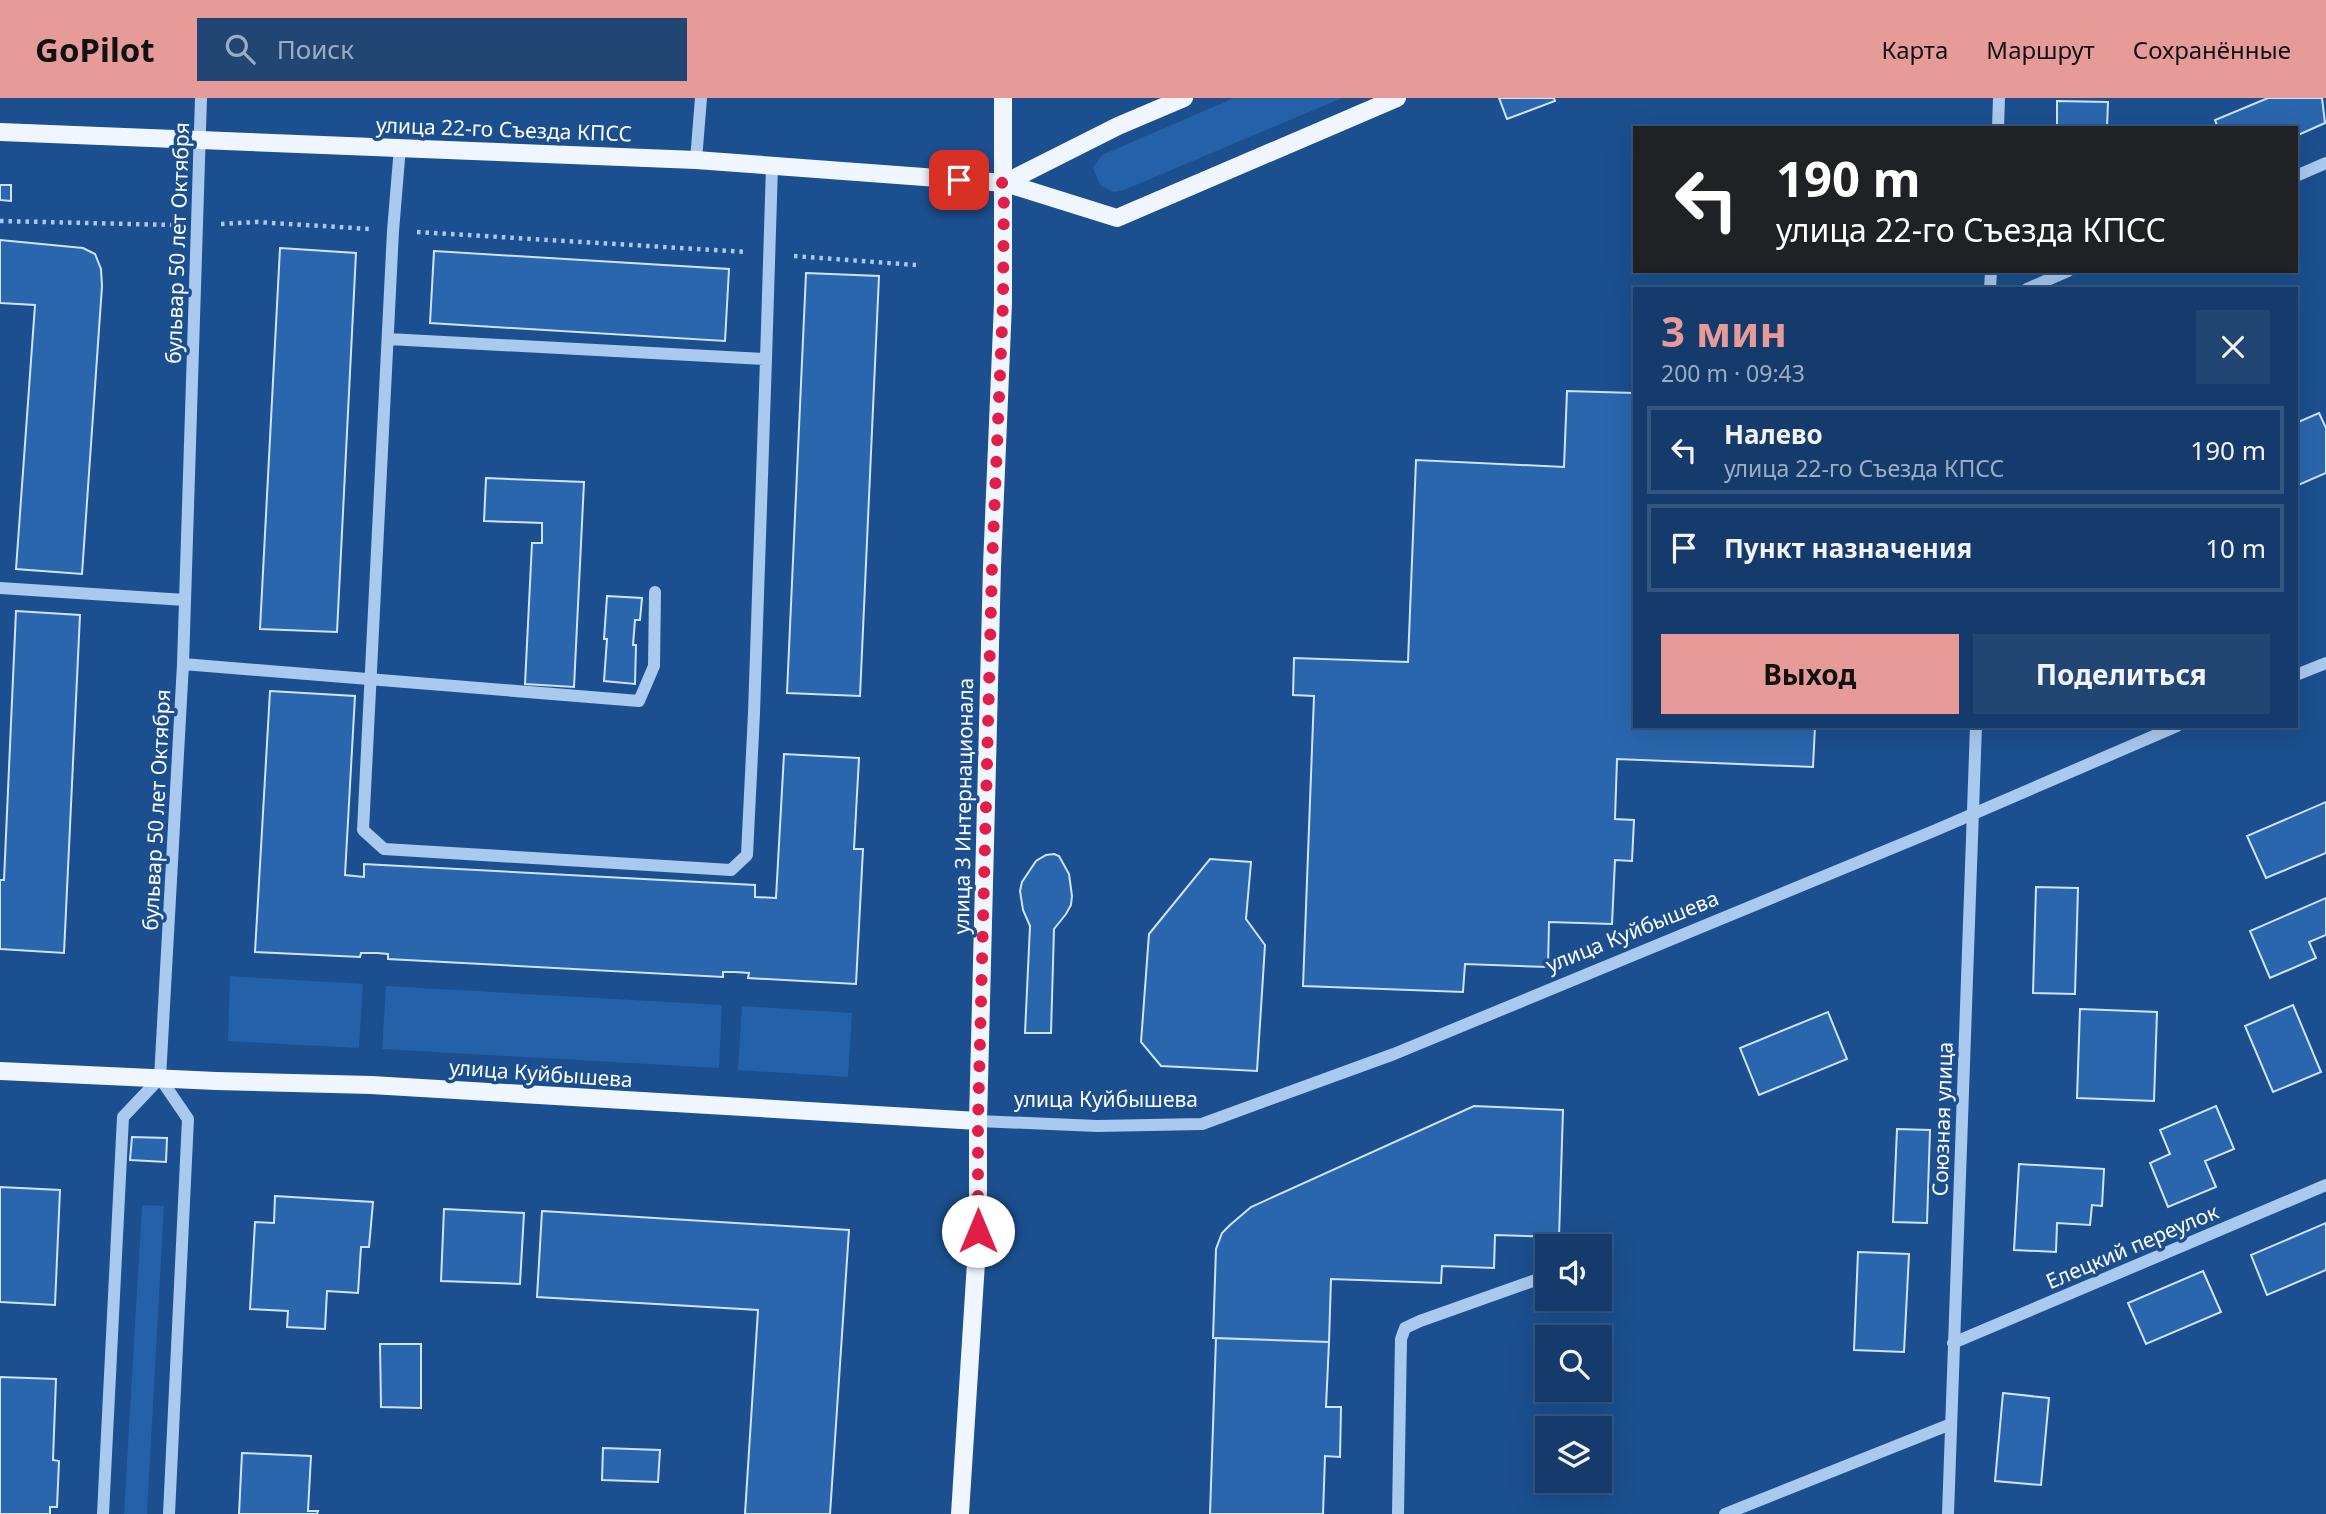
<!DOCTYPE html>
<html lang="ru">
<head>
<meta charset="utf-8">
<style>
  :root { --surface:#143b6b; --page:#214673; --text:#f1f3f6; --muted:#9dadc1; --line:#33557e; --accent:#e69b98 }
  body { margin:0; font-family:"Noto Sans",sans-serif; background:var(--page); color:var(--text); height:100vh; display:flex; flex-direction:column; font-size:26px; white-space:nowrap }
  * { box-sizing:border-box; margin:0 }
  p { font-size:23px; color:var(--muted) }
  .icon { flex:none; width:38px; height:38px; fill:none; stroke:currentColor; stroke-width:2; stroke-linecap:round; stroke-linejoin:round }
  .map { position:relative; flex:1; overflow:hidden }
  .sheet { position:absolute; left:1633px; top:189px; width:665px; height:441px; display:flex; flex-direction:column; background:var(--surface); border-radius:0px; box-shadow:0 7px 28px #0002,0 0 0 2px var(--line) }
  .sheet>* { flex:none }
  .banner { position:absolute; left:1633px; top:28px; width:665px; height:147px; border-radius:0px; box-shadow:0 7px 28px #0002,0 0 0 2px var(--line); background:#202124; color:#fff; overflow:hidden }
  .buttons { position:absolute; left:1535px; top:1136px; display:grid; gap:14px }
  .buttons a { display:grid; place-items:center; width:77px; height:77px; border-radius:0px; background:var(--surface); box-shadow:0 7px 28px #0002,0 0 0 2px var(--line); font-size:35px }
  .pin { position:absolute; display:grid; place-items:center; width:60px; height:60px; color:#fff; margin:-30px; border-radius:14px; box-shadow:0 4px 10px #0006 }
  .me { position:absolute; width:77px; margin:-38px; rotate:0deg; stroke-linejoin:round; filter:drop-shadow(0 0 5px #0008) }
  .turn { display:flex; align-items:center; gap:24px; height:147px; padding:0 28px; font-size:32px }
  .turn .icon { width:91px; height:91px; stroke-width:2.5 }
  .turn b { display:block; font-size:49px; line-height:60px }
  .round { display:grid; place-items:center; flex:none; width:74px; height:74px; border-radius:0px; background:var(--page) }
  .head { display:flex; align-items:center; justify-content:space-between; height:119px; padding:0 28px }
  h1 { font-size:42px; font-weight:700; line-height:52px; color:var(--accent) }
  .primary-button { display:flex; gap:14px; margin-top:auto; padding:14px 28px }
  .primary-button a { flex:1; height:80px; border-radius:0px; background:var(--accent); color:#111; font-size:28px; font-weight:700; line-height:80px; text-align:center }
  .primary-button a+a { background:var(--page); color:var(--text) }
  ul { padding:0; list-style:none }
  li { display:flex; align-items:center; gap:21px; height:88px; margin:0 14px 10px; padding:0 14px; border:4px solid var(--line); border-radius:0px }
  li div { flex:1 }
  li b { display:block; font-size:26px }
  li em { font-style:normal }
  header { display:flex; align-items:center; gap:42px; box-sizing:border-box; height:98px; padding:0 35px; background:var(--accent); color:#111 }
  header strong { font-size:33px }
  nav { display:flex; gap:38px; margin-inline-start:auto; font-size:24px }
  .search { width:490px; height:63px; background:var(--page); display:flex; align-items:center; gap:18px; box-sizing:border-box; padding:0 24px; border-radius:0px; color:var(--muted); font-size:26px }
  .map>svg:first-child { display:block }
</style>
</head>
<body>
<header>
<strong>GoPilot</strong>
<div class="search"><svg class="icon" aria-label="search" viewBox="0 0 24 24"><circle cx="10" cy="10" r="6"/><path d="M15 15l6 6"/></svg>Поиск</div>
<nav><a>Карта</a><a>Маршрут</a><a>Сохранённые</a></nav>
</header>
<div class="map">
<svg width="2326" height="1416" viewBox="0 0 2326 1416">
  <rect width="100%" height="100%" fill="#1b4f8f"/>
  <!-- green -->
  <path fill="#2461a8" d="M1234 0H1342L1124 92 1114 94 1100 87 1093 70 1102 57Z
    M230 878 363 886 359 950 228 943Z
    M386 888 722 907 719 970 382 951Z
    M742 908 852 915 848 979 738 972Z
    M142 1107 164 1108 147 1416H124Z"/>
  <!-- building -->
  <path fill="#2a66ad" stroke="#cfe3fa" stroke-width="2" d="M1499 0H1554L1555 3 1507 21Z
    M2268 0H2322L2325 25 2296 38V30H2218L2215 22Z
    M2057 3 2108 4 2107 30H2057Z
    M0 87H11V103L0 102Z
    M0 142 83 150 95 156 101 171 102 188 82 476 16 471 35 207 0 205Z
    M280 150 356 155 337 534 260 531Z
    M434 153 729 171 725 243 430 225Z
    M806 175 879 178 860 598 787 595Z
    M1567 293 1634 295V628H1815L1813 669 1617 661 1615 721 1634 722 1632 763 1615 762 1612 826 1549 824 1548 869 1465 866 1463 894 1303 888 1314 598 1293 597 1294 560 1408 564 1416 362 1564 369Z
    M2319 315 2326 330V375L2296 388V325Z
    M486 380 584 384 574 589 525 586 532 445H542V425L484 423Z
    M607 498 642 500 640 522H635L633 547H636L635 586 604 583 607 541H604Z
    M16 513 80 517 64 855 0 851V782H4Z
    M270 593 355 598 345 777 364 779V766L382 767 755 787V799L776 800 784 656 859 660 854 751H863L856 886 748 880 749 875 735 874H723V879L388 861V856L377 855H361L360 859 255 854Z
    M2326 704V755L2266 780 2247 738Z
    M1054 756 1059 758 1069 776 1072 798 1071 807 1066 816 1054 831 1051 935H1025L1030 828 1023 812 1020 793 1022 784 1036 763 1046 757Z
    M1210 761 1251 764 1246 821 1265 847 1257 973 1161 968 1141 944 1149 836Z
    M2036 789 2078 790 2075 896 2033 895Z
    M2326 800V837L2309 844 2316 860 2270 880 2250 833Z
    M2293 907 2321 974 2273 994 2245 928Z
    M2080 911 2157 914 2154 1003 2077 1000Z
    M1828 914 1847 961 1759 997 1740 950Z
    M1474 1008 1563 1012 1559 1139 1495 1137 1494 1170 1442 1168 1441 1185 1331 1181 1329 1244 1213 1240 1216 1151 1222 1135 1230 1127 1251 1109Z
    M2216 1008 2234 1051 2205 1063 2216 1089 2168 1109 2150 1065 2170 1056 2160 1032Z
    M1897 1031 1930 1032 1927 1125 1893 1124Z
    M132 1039 167 1040 166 1064 130 1062Z
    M2019 1066 2104 1071 2102 1108 2092 1107 2090 1127 2057 1125 2056 1154 2014 1152Z
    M0 1089 60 1092 55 1207 0 1204Z
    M275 1098 373 1104 369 1149H361L358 1195 327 1193 325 1231 287 1229 288 1213 250 1211 255 1124 274 1125Z
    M444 1111 524 1115 520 1186 441 1183Z
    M542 1113 849 1132 830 1416H745L758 1212 537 1199Z
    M2326 1125V1172L2267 1197 2251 1157Z
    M1858 1154 1909 1156 1904 1254 1854 1252Z
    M2203 1173 2221 1214 2146 1246 2128 1205Z
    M1216 1240 1329 1244 1326 1309H1341L1340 1359 1325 1358 1323 1416H1210Z
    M380 1246H421V1310L381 1309Z
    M0 1279 56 1281 53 1362 59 1363 57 1409H50V1416H0Z
    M2003 1295 2049 1300 2041 1387 1995 1383Z
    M603 1350 660 1352 658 1384 602 1382Z
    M242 1355 311 1358 308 1413H318L317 1416H239Z"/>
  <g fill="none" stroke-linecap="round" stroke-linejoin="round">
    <!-- path -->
    <path stroke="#a9c9ee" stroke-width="4.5" stroke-dasharray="3.5 5" stroke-linecap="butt" d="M0 123 174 127
      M221 126 257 124 370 131
      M417 134 747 154
      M794 158 916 167"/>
    <!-- minor -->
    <path stroke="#a9c9ee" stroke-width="12" d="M1998 30 1999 0
      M400 49 393 133 363 732 384 751 731 772 747 757 754 615 766 261
      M696 62 701 0
      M2296 78 2326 65
      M1990 191 1991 173
      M2027 191 2068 173
      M388 241 766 261 772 68
      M0 490 185 502
      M183 566 639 603 654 568 655 494
      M2296 577 2326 565
      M978 1023 1097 1028 1202 1026 1394 956 1936 732 2177 628
      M1953 1245 2326 1087
      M103 1416 123 1019 160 980
      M169 1416 188 1021 160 980 183 566 201 0
      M1398 1416 1401 1241 1405 1230 1420 1223 1547 1178
      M1725 1416 1951 1326
      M1948 1416 1976 628"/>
    <!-- major -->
    <path stroke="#f0f6ff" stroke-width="18" d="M0 34 696 62 1005 85 1117 120 1397 0
      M1005 85 1118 28 1184 0
      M0 973 216 983 371 987 978 1023
      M960 1416 978 1133V1023L992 468 1003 205V0"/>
  </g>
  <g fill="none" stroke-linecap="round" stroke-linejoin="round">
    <!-- route -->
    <path stroke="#e11d48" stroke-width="12" stroke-dasharray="0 21.6" d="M959 82 1004 85 1003 205 992 468 978 1023V1133"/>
  </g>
  <g text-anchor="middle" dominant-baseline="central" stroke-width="7" stroke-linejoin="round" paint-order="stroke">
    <!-- street labels -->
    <g font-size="21" fill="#fff" stroke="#1b4f8f">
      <text transform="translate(504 31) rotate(2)">улица 22-го Съезда КПСС</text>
      <text transform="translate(177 145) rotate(-88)">бульвар 50 лет Октября</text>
      <text transform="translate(963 708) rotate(-89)">улица 3 Интернационала</text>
      <text transform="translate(156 712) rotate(-87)">бульвар 50 лет Октября</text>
      <text transform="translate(1632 833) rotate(-22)">улица Куйбышева</text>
      <text transform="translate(541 975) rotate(4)">улица Куйбышева</text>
      <text x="1106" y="1001">улица Куйбышева</text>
      <text transform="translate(1942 1021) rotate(-88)">Союзная улица</text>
      <text transform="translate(2132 1148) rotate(-23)">Елецкий переулок</text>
    </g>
  </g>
</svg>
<div class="buttons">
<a><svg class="icon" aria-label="sound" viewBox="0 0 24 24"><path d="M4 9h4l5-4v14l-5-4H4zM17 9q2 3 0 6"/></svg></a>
<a><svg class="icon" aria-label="search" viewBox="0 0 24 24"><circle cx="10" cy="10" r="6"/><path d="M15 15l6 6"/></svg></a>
<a><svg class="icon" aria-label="layers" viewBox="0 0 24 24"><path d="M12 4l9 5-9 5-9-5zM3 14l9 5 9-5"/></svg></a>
</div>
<div class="pin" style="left:959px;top:82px;background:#d93025"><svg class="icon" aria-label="arrive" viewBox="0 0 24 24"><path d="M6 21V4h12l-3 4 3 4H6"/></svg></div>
<svg class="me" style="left:978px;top:1133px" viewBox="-20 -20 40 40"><circle r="19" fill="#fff"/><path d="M0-13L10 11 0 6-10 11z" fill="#e11d48"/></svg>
<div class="banner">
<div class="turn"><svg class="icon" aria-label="left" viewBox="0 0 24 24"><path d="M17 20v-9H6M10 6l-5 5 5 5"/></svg><div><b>190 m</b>улица 22-го Съезда КПСС</div></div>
</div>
<section class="sheet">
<div class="head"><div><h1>3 мин</h1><p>200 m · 09:43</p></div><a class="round"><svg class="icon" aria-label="close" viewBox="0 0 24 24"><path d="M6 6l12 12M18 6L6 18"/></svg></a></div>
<ul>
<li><svg class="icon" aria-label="left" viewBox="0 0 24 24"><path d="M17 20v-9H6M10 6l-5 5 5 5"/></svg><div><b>Налево</b><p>улица 22-го Съезда КПСС</p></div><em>190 m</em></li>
<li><svg class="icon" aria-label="arrive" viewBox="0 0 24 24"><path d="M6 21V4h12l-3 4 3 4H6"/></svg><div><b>Пункт назначения</b></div><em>10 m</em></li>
</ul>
<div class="primary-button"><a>Выход</a><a>Поделиться</a></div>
</section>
</div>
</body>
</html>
